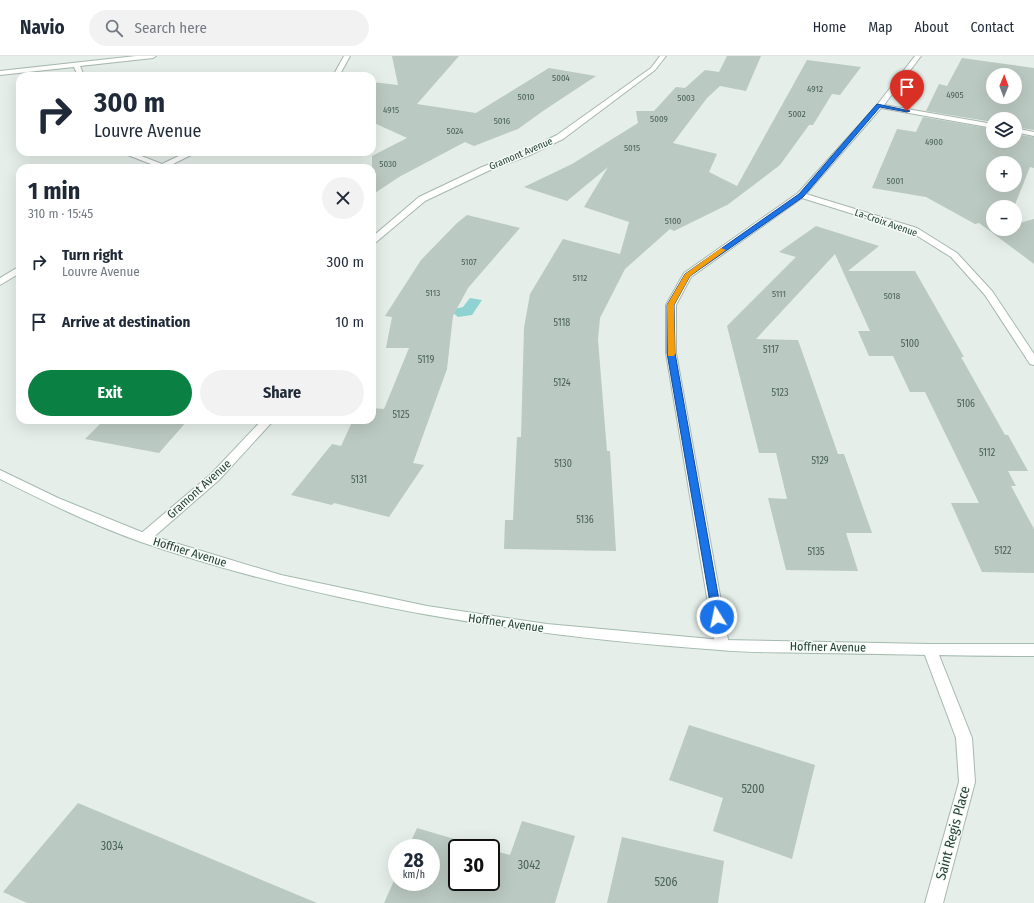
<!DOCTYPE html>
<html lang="en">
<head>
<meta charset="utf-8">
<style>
  :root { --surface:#fff; --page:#f2f2f3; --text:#1f2937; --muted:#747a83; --line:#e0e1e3; --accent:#0b8043 }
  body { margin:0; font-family:"Fira Sans Condensed",sans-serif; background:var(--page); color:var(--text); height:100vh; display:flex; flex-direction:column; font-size:15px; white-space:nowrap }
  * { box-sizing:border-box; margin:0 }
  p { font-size:13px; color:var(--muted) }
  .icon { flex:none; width:22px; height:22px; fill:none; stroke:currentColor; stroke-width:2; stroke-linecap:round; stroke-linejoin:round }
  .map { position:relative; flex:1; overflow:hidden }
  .side { position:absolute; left:16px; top:108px; width:360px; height:260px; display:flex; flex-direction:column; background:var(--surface); border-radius:12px; box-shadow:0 4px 16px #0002 }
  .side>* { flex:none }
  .top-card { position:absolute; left:16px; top:16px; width:360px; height:84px; border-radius:12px; box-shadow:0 4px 16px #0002; background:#fff; color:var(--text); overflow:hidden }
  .needle { width:26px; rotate:1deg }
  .controls { position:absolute; left:986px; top:12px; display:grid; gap:8px }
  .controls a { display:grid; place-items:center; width:36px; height:36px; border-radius:50%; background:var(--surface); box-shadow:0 4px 16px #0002; font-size:20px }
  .speed { position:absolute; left:388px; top:783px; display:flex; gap:8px; font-size:20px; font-weight:700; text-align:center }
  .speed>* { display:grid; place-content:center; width:52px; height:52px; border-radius:50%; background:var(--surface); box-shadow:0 4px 16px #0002; line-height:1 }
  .speed small { font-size:10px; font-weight:400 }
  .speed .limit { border:2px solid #111; border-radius:6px; background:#fff; color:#111 }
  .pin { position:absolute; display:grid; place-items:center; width:34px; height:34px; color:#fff; margin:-41px -17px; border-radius:50% 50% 50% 0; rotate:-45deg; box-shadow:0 0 4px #0007 }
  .pin .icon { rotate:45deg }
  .me { position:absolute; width:44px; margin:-22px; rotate:350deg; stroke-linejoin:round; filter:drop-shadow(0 0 3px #0008) }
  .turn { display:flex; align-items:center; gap:14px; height:84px; padding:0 12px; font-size:18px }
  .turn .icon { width:52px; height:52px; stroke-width:2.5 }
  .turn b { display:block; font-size:28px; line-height:34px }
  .round { display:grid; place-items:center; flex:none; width:42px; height:42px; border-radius:21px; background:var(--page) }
  .overview { display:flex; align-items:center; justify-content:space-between; height:68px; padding:0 12px }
  h1 { font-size:24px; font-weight:700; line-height:30px }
  .button { display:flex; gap:8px; margin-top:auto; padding:8px 12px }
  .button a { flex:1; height:46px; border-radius:24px; background:var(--accent); color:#fff; font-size:16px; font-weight:700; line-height:46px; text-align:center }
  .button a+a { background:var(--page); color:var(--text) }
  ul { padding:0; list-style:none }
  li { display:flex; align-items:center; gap:12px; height:60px; padding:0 12px }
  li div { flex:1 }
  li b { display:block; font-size:15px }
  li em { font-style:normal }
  header { display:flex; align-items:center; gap:24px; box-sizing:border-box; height:56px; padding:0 20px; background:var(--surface); border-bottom:1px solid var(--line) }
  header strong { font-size:19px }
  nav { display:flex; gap:22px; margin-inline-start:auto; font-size:14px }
  .search { width:280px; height:36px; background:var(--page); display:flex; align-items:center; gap:10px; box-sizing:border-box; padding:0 14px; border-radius:22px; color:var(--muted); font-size:15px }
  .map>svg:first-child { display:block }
</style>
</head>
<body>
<header>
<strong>Navio</strong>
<div class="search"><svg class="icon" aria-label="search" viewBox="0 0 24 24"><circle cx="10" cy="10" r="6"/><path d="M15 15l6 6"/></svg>Search here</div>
<nav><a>Home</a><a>Map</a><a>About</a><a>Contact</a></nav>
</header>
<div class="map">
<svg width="1034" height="847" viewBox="0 0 1034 847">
  <rect width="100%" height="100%" fill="#e5eee9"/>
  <!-- water -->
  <path fill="#8ed3d1" d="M470 242 482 244 472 259 458 261 450 254 463 251Z"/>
  <!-- building -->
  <path fill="#bac9c1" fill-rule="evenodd" d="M392 0H459L417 48 476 57 549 12 596 20 543 55 518 73 474 90 465 86 399 121 372 139V100L407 82 372 66V26L398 29Z
    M727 0H761L746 35 720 30 707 42 673 87 717 98 709 116 737 130 807 4 861 11 840 39 832 38 813 69H809L780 109 726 150 727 149 674 175 670 173 625 213 600 262 598 284 607 395H610L616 495 504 493 505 464H513L517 381H521L524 272 530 238 563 183 620 198 629 166 584 151 608 111 567 145 524 131 572 108 638 67 636 55H654L676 31 685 32 705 14 719 16Z
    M962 2 1034 12V74L1015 71V63H993V66L926 55 939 28 947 30ZM993 19H1015V41H993Z
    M923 61 993 73V85H1015V78L1034 81V112L1030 111 1014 151H993V173H1015V168L1034 163V208L979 167 975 168 926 141 872 132 897 73 916 76ZM993 107H1015V129H993Z
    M467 159 520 172 468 232 453 260 447 313 413 407 424 409 389 461 334 447 332 449 291 439 332 388 341 390 353 364H372V352L384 353 409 292H386L392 261 385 260 421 204 457 167Z
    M816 170 879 190 848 215H915L964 301H961L1005 379H1008L1028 415H1008L1016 430H1011L1034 473V517L982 516 951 447H979L925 336H910L893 300H869L858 275H870L835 198 756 283 798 284 838 398H844L872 477H846L858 515 786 514 768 442 787 443 776 397H759L727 270 796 201 779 196Z
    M104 364H188L159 397 85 383Z
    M689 669 815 709 792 803 713 775 723 742 669 724Z
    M78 747 317 847H27L3 836Z
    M522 765 575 780 555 847H384L397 818V826H431V792H408L417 772 485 792H457V826H491V794L510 799Z
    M622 781 724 805 718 847H607Z"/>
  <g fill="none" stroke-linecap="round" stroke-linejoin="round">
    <defs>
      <path id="minor" d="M136 0H156L153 2 80 10 84 20H78L74 11 0 19V15Z
        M344 0H350L339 20H333Z
        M660 0H666L655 14 563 83 530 99 488 115 425 145 375 187 372 188V181L419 141 482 111 524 95 557 79 651 12Z
        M915 0H921L884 49 993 68V72L881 52 806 138 917 172 957 197 992 235 1034 298V309L1030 308 985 239 951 201 911 176 802 142 691 221 676 249V297L729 589 727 593 722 594 717 593 715 589 666 297V249L684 217 798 137 877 49Z
        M1015 72 1034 76V80L1015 76Z
        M120 96H131L162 108 187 96H197L165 112H155L156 110Z
        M20 210V217L0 229V222Z
        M262 364H274L219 424 149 485 144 486 139 485 138 482 139 479 211 418Z
        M930 588 935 590 937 594 972 682 975 726 943 847H925L959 726 956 682 923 594 925 590Z"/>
      <path id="secondary" d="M0 414 58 442 149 479 281 519 427 550 547 568 722 584 930 588H1034V600C961 600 889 598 816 597 784 596 752 597 720 594 523 580 329 550 141 486 93 469 46 446 0 423Z"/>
    </defs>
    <!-- minor casing -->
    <use href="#minor" stroke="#a7b7af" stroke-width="2"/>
    <!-- secondary casing -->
    <use href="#secondary" stroke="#a3baae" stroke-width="2"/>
    <!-- minor -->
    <use href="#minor" fill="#fff" fill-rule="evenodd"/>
    <!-- secondary -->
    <use href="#secondary" fill="#fff" fill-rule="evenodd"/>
  </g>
  <!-- route -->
  <path fill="#1a73e8" stroke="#114b97" d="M877 48 910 55 907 56 880 51 803 141 690 220 674 249 675 297 722 561 721 564H713L667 297V249L685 218 799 138Z"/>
  <!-- slow -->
  <path fill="#f59e0b" d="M721 192 726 194 690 220 674 249 675 298 674 300H668L667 249 685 218Z"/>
  <g text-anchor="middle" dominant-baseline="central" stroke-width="3" stroke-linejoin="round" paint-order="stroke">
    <!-- far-number labels -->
    <g font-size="9" fill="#4a6357">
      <text x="561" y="22">5004</text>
      <text x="815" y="33">4912</text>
      <text x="955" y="39">4905</text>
      <text x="526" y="41">5010</text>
      <text x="686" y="42">5003</text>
      <text x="391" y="54">4915</text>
      <text x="797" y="58">5002</text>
      <text x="659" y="63">5009</text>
      <text x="502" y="65">5016</text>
      <text x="455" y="75">5024</text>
      <text x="934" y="86">4900</text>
      <text x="632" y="92">5015</text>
      <text x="388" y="108">5030</text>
      <text x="895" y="125">5001</text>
      <text x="673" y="165">5100</text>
      <text x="469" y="206">5107</text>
      <text x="580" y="222">5112</text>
      <text x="433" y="237">5113</text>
      <text x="779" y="238">5111</text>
      <text x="892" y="240">5018</text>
    </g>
    <!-- far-street labels -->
    <g font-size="10" fill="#244134" stroke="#f6fbf8">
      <text transform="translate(521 98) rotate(-23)">Gramont Avenue</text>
      <text transform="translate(886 167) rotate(19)">La-Croix Avenue</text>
    </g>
    <!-- number labels -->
    <g font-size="10" fill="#4a6357">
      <text x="562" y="267">5118</text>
      <text x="910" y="288">5100</text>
      <text x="771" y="294">5117</text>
      <text x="426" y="304">5119</text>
      <text x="562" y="327">5124</text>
      <text x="780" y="337">5123</text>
      <text x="966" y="348">5106</text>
      <text x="401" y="359">5125</text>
      <text x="987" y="397">5112</text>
      <text x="820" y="405">5129</text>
      <text x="563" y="408">5130</text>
      <text x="359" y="424">5131</text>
      <text x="585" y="464">5136</text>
      <text x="1003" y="495">5122</text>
      <text x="816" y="496">5135</text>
    </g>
    <!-- street labels -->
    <g font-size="12" fill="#244134" stroke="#f6fbf8">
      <text transform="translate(199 433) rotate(-42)">Gramont Avenue</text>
      <text transform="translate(190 496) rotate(17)">Hoffner Avenue</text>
      <text transform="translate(506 567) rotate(8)">Hoffner Avenue</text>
      <text transform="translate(828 591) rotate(1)">Hoffner Avenue</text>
    </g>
    <!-- near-number labels -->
    <g font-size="12" fill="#4a6357">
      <text x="753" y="733">5200</text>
      <text x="112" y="790">3034</text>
      <text x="529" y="809">3042</text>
      <text x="666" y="826">5206</text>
    </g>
    <!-- near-street labels -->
    <g font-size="14" fill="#244134" stroke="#f6fbf8">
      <text transform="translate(953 777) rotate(-75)">Saint Regis Place</text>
    </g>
  </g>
</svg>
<div class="controls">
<a><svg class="needle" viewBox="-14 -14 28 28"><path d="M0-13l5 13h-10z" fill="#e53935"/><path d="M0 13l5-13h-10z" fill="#747a83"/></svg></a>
<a><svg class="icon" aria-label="layers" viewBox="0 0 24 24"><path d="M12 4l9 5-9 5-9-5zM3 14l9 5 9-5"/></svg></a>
<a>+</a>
<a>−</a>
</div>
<div class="speed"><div>28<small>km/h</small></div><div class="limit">30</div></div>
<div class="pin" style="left:907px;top:55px;background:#d93025"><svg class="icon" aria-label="arrive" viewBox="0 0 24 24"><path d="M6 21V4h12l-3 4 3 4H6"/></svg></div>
<svg class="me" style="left:717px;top:561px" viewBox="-20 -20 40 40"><circle r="17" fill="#1a73e8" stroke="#fff" stroke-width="3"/><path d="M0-11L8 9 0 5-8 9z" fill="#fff"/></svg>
<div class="top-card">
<div class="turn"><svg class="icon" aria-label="right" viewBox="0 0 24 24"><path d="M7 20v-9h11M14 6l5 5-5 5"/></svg><div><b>300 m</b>Louvre Avenue</div></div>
</div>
<section class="side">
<div class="overview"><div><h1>1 min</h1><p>310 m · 15:45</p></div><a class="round"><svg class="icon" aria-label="close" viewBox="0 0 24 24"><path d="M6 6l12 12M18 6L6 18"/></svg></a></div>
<ul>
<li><svg class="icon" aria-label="right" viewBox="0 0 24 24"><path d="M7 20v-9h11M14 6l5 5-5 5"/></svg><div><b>Turn right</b><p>Louvre Avenue</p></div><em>300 m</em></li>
<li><svg class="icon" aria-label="arrive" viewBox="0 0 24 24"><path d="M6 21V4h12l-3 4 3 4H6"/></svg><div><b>Arrive at destination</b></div><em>10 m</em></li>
</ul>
<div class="button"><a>Exit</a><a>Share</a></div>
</section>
</div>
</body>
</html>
